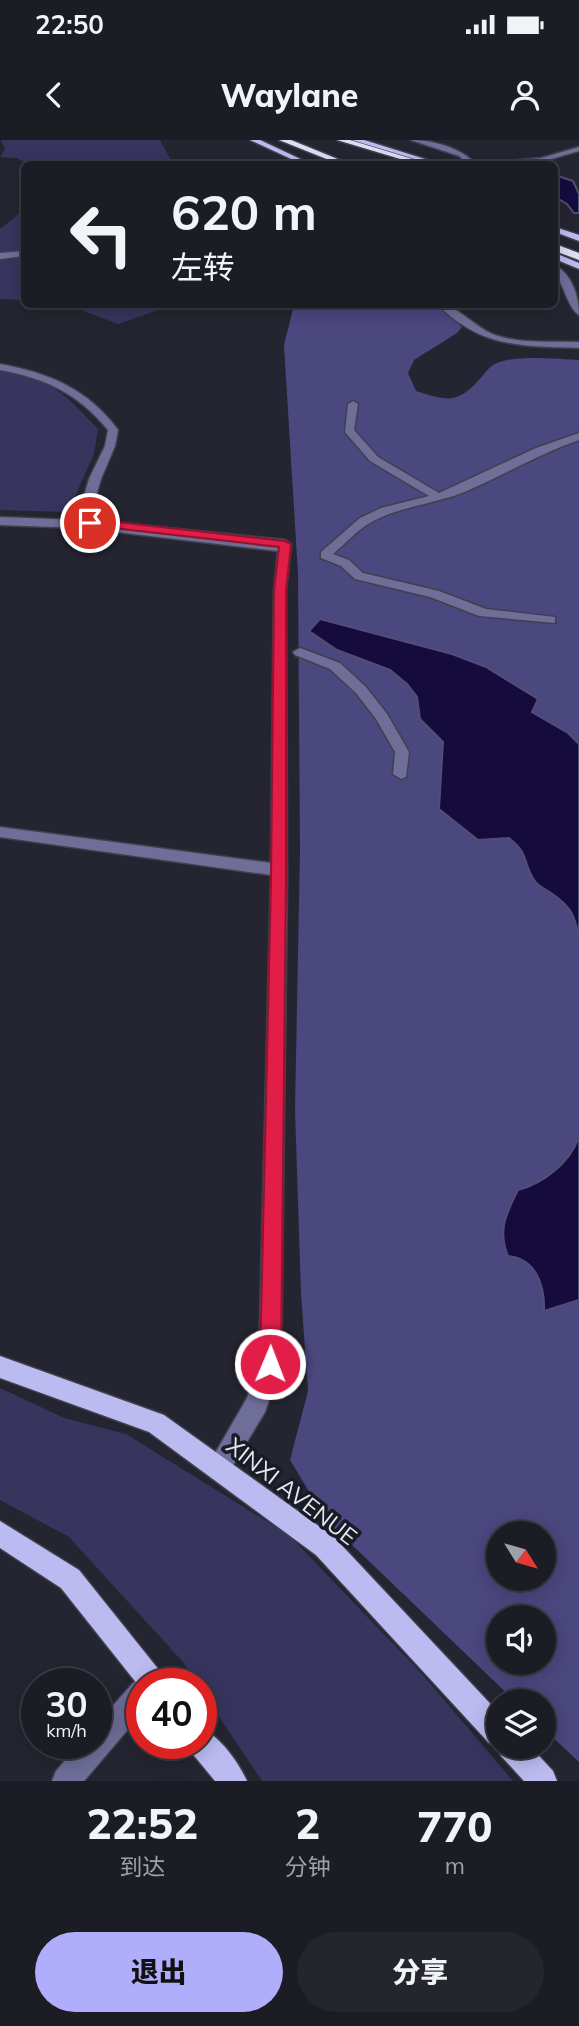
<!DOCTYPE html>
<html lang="zh">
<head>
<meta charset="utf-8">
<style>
  :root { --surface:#1c1c25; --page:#25252d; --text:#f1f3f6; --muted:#a0a1a7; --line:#3a3a42; --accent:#b0aefa }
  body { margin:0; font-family:Mulish,"Noto Sans SC",sans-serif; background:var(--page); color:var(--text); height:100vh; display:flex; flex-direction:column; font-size:26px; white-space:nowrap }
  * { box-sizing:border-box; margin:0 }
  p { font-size:23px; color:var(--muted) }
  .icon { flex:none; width:38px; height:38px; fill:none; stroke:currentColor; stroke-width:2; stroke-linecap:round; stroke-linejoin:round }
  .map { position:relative; height:1641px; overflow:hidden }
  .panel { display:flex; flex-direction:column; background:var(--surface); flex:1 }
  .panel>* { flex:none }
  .banner { position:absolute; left:21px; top:21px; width:537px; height:147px; border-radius:10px; box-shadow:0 4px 18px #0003,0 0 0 2px var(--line); background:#1c1c25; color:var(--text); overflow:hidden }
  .needle { width:46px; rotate:127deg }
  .buttons { position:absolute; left:486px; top:1381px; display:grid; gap:14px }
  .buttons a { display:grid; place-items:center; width:70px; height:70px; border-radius:50%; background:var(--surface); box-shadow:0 4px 18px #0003,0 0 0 2px var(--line); font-size:35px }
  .speed { position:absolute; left:21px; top:1528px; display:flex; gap:14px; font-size:35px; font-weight:700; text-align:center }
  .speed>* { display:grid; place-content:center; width:91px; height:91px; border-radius:50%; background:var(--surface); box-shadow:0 4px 18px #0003,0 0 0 2px var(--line); line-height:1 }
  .speed small { font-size:18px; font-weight:400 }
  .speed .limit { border:10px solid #d22; background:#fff; color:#111 }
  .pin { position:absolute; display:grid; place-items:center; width:60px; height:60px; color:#fff; margin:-30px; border:4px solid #fff; border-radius:50%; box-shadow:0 2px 7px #0007 }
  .me { position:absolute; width:77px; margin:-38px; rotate:1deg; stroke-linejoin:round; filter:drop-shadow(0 0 5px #0008) }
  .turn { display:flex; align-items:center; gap:24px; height:147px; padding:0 35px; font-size:32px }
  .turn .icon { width:91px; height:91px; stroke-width:2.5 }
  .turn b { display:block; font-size:49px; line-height:60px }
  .eta { display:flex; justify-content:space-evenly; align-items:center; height:119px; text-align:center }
  .eta b { font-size:42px; font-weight:800; line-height:49px }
  .button { display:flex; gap:14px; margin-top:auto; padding:14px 35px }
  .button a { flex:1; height:80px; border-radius:42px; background:var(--accent); color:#111; font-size:28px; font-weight:800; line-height:80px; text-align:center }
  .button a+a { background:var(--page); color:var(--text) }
  .status { display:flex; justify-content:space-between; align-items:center; height:49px; padding:0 35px; background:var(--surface); direction:ltr }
  .status svg { height:19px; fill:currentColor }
  header { display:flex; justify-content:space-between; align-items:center; height:91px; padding:0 35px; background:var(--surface); font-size:32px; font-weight:800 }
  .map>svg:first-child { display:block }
</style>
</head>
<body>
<div class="status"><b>22:50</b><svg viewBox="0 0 49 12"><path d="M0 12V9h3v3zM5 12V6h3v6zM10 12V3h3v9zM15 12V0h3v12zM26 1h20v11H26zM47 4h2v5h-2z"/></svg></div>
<header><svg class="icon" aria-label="back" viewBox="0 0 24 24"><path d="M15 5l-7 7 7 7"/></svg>Waylane<svg class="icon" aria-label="person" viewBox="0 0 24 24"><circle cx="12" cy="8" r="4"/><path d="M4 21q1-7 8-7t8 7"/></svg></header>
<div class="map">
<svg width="579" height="1641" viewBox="0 0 579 1641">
  <rect width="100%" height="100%" fill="#252531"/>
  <!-- green -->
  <path fill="#37355e" d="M1 0H160L173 24H28L17 18 0 17 5 9Z
    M24 70V160L0 159V89Z
    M68 165 173 164V165L118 184Z
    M0 231C52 239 63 252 98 289L94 314 68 372 0 370Z
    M0 1248 64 1278 126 1294 290 1396 422 1534 513 1641H262L201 1550V1544L197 1543 183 1522 69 1397 0 1360Z"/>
  <!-- forest -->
  <path fill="#4b477f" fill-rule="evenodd" d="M294 165H438L462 187 457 193 414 220 408 233 416 251C445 260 456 265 478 241 483 236 488 228 493 225 509 214 559 219 579 220V1622L544 1589V1561H515L327 1381 290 1320 308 1251 301 1153 295 970 300 711 298 434 284 205ZM499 1393H544V1438H499ZM499 1477H544V1522H499Z"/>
  <!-- water -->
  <path fill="#150b3d" stroke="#544d73" stroke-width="2" d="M555 35 573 41 579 54V73H574L567 64 555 57Z
    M320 479 452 514 486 527 538 559 532 572 568 593 579 604V798C575 776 571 766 551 753 545 749 538 746 534 740 521 720 531 716 509 698L478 700 439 669 443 602 420 579 417 557 407 544 390 530 337 510 309 491Z
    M579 996V1160L544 1171C545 1145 536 1119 508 1116 497 1090 507 1072 518 1050 544 1043 571 1022 579 996Z"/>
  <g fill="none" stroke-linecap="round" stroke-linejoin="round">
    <defs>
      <path id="minor" d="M411 0C433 0 461 8 476 24H468L459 16Z
        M579 7V11L541 22 477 24 541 18Z
        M24 111V116L0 119V113Z
        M555 125C572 135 579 156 579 175 568 168 564 145 555 133Z
        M437 164C457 164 475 188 495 195 521 204 552 201 579 202V208C521 206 481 208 437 164Z
        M0 224C49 233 88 249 118 290L115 306 101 339 89 380 285 400 291 404 286 451 287 740 281 1224 265 1272 226 1337 218 1341 210 1337 206 1329 247 1258 259 1224 271 735 0 697V687L271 723 274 451 278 411 82 388 0 385V377L77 380 89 339 105 306 108 290C79 254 45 238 0 230Z
        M353 261 358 264 354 290 378 317 439 353 536 308 579 293V300C540 314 505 334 467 351 436 364 399 366 370 383 357 390 345 404 333 414L349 420 363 433 439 451 486 469 555 477V483L479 476 430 457 355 439 341 426 321 418V412L360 378 381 368 429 356 370 321 345 292 348 264Z
        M300 508 340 523 366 547 387 574 409 612 406 637 401 639 393 634 395 612 376 579 356 553 330 529 295 515 293 512Z
        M142 1539 152 1544H142V1573L84 1641H52L56 1631 80 1603H96V1585L133 1543Z"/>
      <path id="major" d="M250 0H260L311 24H302Z
        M352 0H364L441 24H431Z
        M555 87 579 95V101L555 92Z
        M555 113 579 123V129L555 119Z
        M0 1216 164 1275 334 1397 499 1573V1606H530L553 1631 557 1641H524L501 1616 497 1606 489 1603 316 1415 149 1292 0 1238Z
        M0 1381 79 1430 163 1535 167 1544H142V1550L61 1448 0 1408Z
        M201 1588C220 1596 239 1623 247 1641H215L191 1612 188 1603H201Z"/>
      <path id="highway" d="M279 0H291L350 24H339Z
        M337 0H350L429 24H417Z
        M555 104 579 113V120L555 111Z"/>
    </defs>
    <!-- minor casing -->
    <use href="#minor" stroke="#40404c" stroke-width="3"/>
    <!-- major casing -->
    <use href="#major" stroke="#40404c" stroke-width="3"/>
    <!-- highway casing -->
    <use href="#highway" stroke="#40404c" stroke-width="3"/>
    <!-- minor -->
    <use href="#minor" fill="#6e6e99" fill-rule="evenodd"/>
    <!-- major -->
    <use href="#major" fill="#bbbbf1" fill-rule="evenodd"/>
    <!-- highway -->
    <use href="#highway" fill="#ddddf4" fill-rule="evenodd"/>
  </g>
  <!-- route -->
  <path fill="#e11d48" stroke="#92132f" stroke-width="2" d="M90 379 285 401 291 404 286 451V740L281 1224 278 1231 270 1234 263 1231 260 1224 271 740 274 451 279 407 87 385V380Z"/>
  <g text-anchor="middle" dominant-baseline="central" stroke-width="7" stroke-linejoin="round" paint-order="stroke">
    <!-- near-street labels -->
    <g font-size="23" fill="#e7e7f0" stroke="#1b1b27">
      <text transform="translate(292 1351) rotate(38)">XINXI AVENUE</text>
    </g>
  </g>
</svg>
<div class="buttons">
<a><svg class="needle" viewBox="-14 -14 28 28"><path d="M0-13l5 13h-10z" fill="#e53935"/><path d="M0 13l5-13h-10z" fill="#a0a1a7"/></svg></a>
<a><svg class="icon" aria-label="sound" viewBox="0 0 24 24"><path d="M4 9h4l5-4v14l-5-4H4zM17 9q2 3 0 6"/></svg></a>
<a><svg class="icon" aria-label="layers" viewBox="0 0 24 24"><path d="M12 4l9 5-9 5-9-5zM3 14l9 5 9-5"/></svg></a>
</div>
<div class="speed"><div>30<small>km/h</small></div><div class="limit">40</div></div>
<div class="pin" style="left:90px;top:383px;background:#d93025"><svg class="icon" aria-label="arrive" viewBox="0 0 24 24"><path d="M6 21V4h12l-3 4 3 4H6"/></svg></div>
<svg class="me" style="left:270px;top:1224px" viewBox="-20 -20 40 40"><circle r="17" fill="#e11d48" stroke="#fff" stroke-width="3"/><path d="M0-11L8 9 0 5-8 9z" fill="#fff"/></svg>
<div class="banner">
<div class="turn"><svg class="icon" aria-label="left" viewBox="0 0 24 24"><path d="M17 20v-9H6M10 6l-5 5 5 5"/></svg><div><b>620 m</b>左转</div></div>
</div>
</div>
<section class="panel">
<div class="eta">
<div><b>22:52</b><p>到达</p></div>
<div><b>2</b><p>分钟</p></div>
<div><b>770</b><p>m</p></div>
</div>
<div class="button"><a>退出</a><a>分享</a></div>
</section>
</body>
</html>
